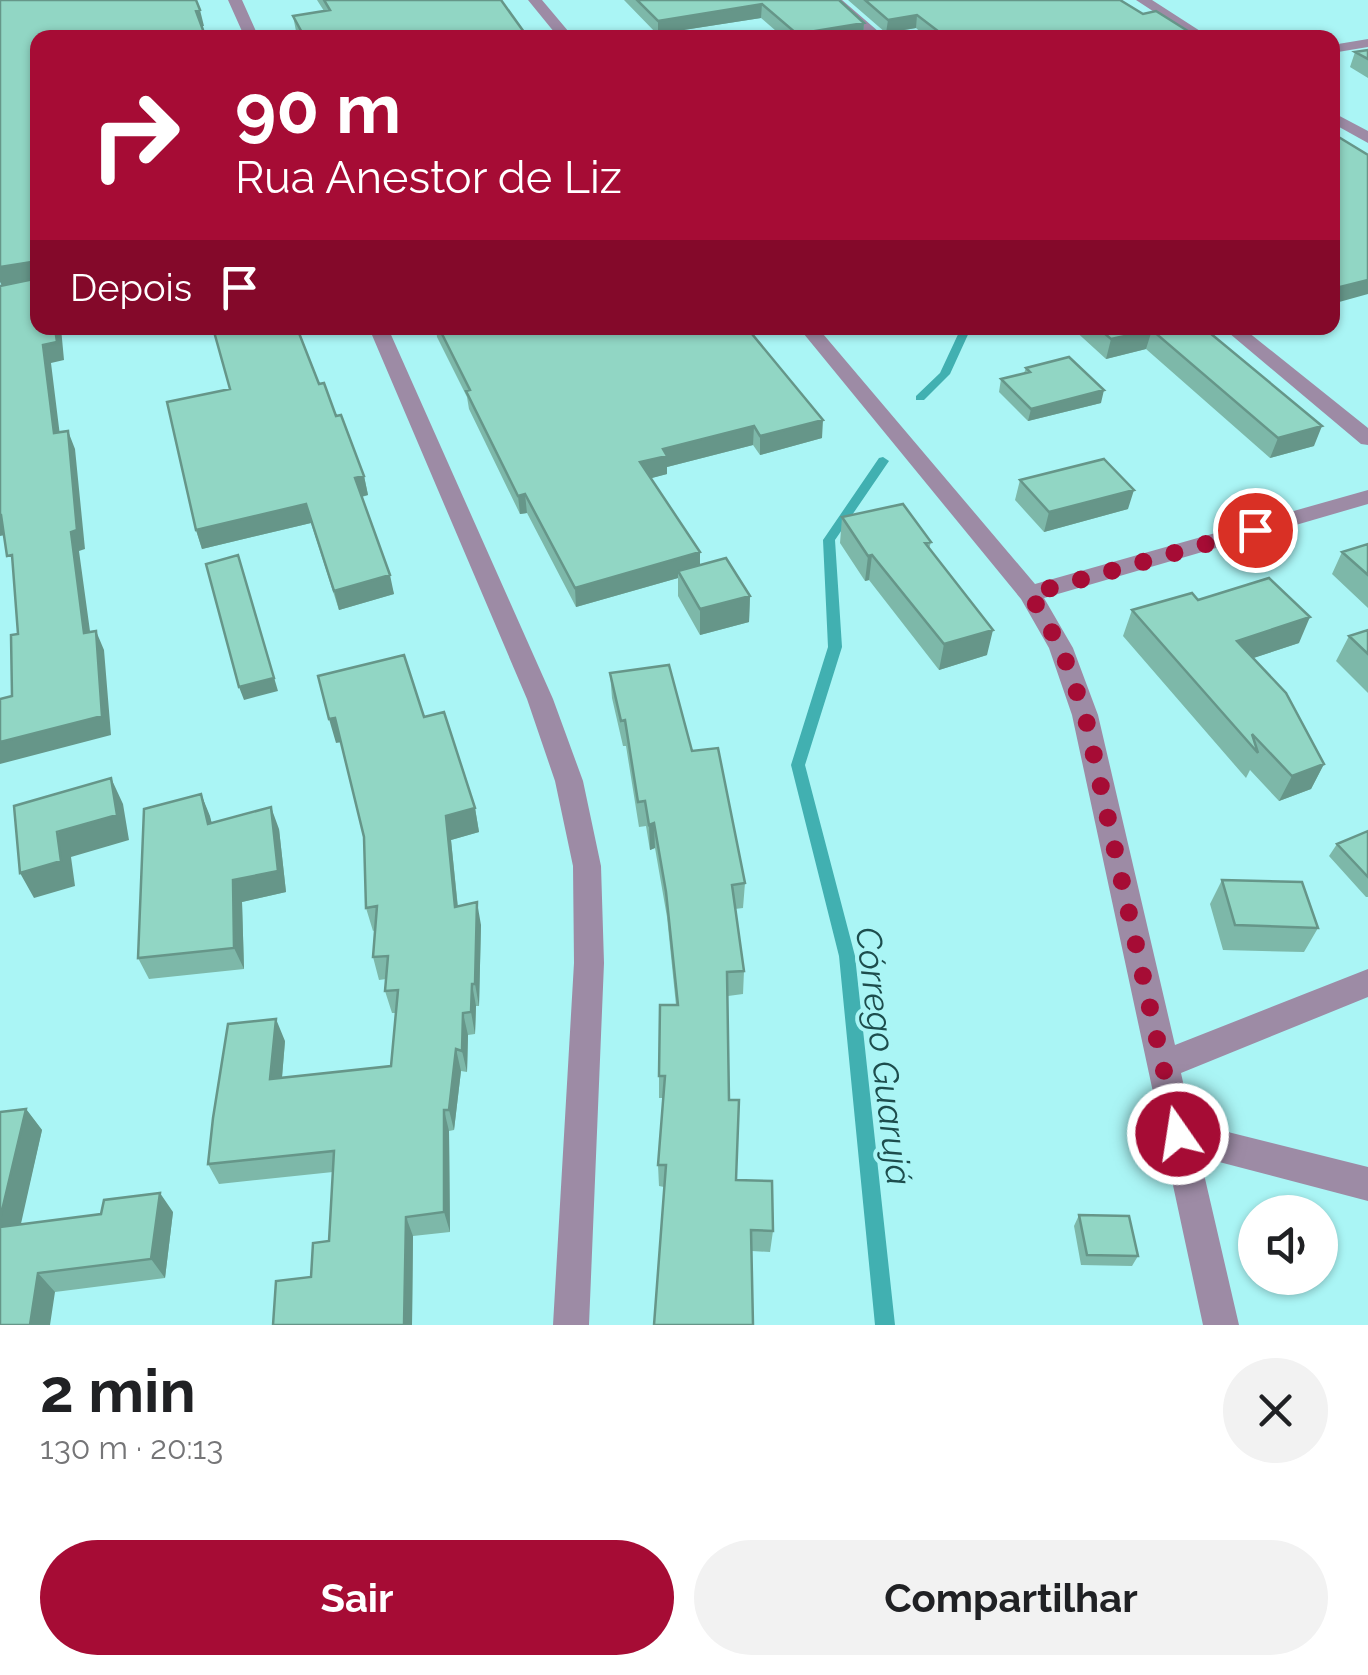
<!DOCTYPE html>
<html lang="pt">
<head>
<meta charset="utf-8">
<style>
  :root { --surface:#fff; --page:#f2f2f2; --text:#202124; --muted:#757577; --accent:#a60c35 }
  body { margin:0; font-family:Raleway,sans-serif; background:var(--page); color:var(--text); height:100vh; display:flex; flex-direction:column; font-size:38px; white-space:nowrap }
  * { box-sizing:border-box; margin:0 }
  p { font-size:32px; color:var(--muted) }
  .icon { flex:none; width:55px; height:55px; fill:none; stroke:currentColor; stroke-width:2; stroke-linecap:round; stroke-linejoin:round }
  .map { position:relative; height:1325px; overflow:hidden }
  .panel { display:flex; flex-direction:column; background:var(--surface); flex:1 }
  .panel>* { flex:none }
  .top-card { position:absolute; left:30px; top:30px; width:1310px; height:305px; border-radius:20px; box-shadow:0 2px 8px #0004; background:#a60c35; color:#fff; overflow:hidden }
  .tools { position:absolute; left:1238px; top:1195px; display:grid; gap:20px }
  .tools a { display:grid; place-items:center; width:100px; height:100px; border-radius:50%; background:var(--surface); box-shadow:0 2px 8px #0004; font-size:50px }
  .pin { position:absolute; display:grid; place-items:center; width:85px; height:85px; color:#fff; margin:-42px; border:5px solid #fff; border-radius:50%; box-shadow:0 2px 10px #0007 }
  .me { position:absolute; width:110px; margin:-55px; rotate:347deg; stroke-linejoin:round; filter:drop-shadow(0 0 8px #0008) }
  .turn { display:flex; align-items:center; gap:35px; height:210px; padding:0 40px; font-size:45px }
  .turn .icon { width:130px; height:130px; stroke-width:2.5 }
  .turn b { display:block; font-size:70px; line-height:85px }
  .then { display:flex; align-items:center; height:95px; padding:0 40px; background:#0003; gap:20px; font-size:38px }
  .round { display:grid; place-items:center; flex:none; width:105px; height:105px; border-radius:52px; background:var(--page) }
  .head { display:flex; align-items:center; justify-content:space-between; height:170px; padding:0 40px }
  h1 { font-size:60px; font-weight:700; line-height:75px }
  .action { display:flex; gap:20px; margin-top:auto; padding:20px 40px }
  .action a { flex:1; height:115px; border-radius:60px; background:var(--accent); color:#fff; font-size:40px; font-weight:700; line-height:115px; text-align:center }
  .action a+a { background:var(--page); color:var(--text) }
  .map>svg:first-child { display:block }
</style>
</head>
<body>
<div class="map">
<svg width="1368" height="1325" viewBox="0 0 1368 1325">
  <rect width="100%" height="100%" fill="#aaf5f5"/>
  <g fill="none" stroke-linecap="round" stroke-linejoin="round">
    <!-- stream -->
    <path fill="#41b0b1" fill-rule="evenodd" d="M961 328H971L950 374 924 400H916V396L940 373Z
      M883 457 889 461 835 540 842 647 805 765 855 956 895 1325H875L839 956 791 765 828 647 823 540 879 458Z"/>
    <!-- minor -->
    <path fill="#9d8ba5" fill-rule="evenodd" d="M228 0H242L259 38H245Z
      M528 0H542L574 38H559Z
      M827 0H842L886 38H870Z
      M1136 0H1152L1211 38H1194Z
      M1368 39V47L1332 53V45Z
      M1332 112 1368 131V143L1332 123Z
      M369 328H388L553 699 583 781 601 866 604 963 589 1325H553L574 963 573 866 555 781 527 699Z
      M799 328H818L1035 584 1368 490V504L1044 598 1073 648 1098 715 1175 1045 1368 969V997L1181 1073 1192 1123 1368 1167V1201L1200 1157 1239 1325H1203L1072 715 1049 648 1021 599Z
      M1223 328H1243L1368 428V445L1361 444Z"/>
  </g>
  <!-- wall -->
  <path fill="#7db8a9" d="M317 0H501L524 32 525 38H300L296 31 293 16 324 11Z
    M624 0H839L864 23 863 37 784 38 761 18 657 34Z
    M848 0H1120L1143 14 1199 38H927L916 28 886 33Z
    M1368 50V78L1350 67 1355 52Z
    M436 328H747L822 438 760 455 753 445 667 467V474L651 478 700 552V565L750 596 749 622 700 635 678 596V578L576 607 527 513 520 514 469 409 467 397 437 337Z
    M1072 328H1204L1314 446 1270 458 1146 349 1106 359Z
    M1026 368 1101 403 1028 421 999 392 1001 379 1024 373Z
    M319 384 336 416 364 476 368 495 362 497 394 594 339 610 311 523 202 549 196 530 230 389Z
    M1020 480 1128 509 1044 532 1015 500Z
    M842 517 931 542 929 549 987 655 939 670 869 580 865 581 840 543Z
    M1368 544V608L1332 574 1342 552Z
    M1198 600 1299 643 1253 658 1324 764 1311 789 1279 801 1250 770 1246 778 1123 636 1132 610Z
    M1368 630V693L1336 661 1349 636Z
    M610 673 692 751 745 883 743 908 735 909 744 971 743 994 728 996 729 1100 736 1180 773 1231 770 1252 752 1251 664 1187 659 1186 658 1165 663 1098H659V1076L676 1005 667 917 655 848 650 850 646 826 639 827 626 746H623L612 698Z
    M424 717 475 808 479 832 451 840 458 907 481 925 479 1006H476L475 1034 468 1035 467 1072 461 1071 454 1130 449 1131 450 1232 413 1236 412 1325H273L311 1277 329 1241 333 1172 219 1184 208 1164 285 1041 282 1078 391 1066 396 1013H392L385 991 386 979 379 980 373 957 375 930 373 931 366 908 364 837 341 742 336 743Z
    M201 794 212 823 279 829 286 892 242 902 244 969 149 979 138 958Z
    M1368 831V897H1366L1329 856 1337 844Z
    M1222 880 1318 928 1304 952 1223 950 1210 904Z
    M26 1109 42 1130 20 1224 173 1212 165 1278 55 1292 0 1325Z
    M1079 1215 1138 1256 1132 1266 1081 1265 1074 1226Z"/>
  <!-- shaded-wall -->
  <path fill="#669689" d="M762 4 761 18 658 34V21Z
    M200 10 204 26H200L196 11Z
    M917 15 916 28 886 33 888 20Z
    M864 23 863 37 797 38V34Z
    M31 262 37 280 2 286 0 282V267Z
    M1368 280V294L1332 304V289Z
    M55 328H61L64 360 51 363 62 452 54 433 43 345Z
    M1152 330 1146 349 1106 359 1111 339Z
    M1104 390 1101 403 1028 421 1031 409Z
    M823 420 822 438 760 455V436Z
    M754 426 753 445 667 467V474L641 481 640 462 663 449Z
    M1322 426 1314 446 1270 458 1278 438Z
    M68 431 75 449 85 549 79 551 93 653 84 633 71 532Z
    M364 476 368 495 359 497 355 478Z
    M1134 490 1128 509 1044 532 1049 512Z
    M525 494 527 513 520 514 518 496Z
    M306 504 311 523 202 549 196 530Z
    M0 515H1L10 534 0 536Z
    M700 552V571H678V578L576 607 575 588Z
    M238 555 278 691 244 700 239 687Z
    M872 555 869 580 865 581 868 556Z
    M390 575 394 594 339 610 334 591Z
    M750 596 749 622 700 635V609Z
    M1310 617 1299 643 1226 667 1237 641Z
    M993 630 987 655 939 670 944 644Z
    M96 631 104 650 111 735 0 764V742Z
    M335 718 341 742 336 743 329 719Z
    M1324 764 1311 789 1279 801 1292 776Z
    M111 778 123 804 129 840 71 857 75 886 34 898 20 873Z
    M201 794 210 816 217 846 208 824Z
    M271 807 279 829 286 892 242 902 244 969 234 948 233 880Z
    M475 808 479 832 451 840 460 930 455 907 446 816Z
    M654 823 655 848 650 850 649 825Z
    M477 902 481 925 479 1006 475 984Z
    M472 984 476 1006 475 1034 471 1012Z
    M463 1013 468 1035 467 1072 462 1051Z
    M276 1019 285 1041 280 1100 270 1079Z
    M456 1049 461 1071 454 1130 449 1110Z
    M26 1109 42 1130 16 1246 0 1229V1219Z
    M444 1110 449 1131 450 1232 444 1212Z
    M160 1193 173 1212 165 1278 151 1259Z
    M406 1217 413 1236 412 1325H404Z
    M38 1273 55 1292 50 1325H30Z"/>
  <!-- building -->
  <path fill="#91d6c4" stroke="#669689" stroke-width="2.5" d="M0 0H196L200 10 196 11 206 38H38V328H55L57 342 43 345 54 433 68 431 77 530 71 532 84 633 96 631 102 716 0 742V699L12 696 11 635 18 634 12 555 7 556 1 515H0V286L34 279 35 266 31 262 0 267Z
    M324 0H501L524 32 516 34 518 38H305L293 16 330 10Z
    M637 0H839L864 23 797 34 762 4 658 21Z
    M865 0H1120L1143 14 1156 11 1199 38H947L917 15 888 20Z
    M683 30 691 38H636Z
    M1368 50V59L1355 52Z
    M1332 133 1368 155V280L1332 289Z
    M213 328H297L319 384 324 383 336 416 341 415 364 476 355 478 390 575 334 591 306 504 196 530 167 402 230 389Z
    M439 328H747L823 420 760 436 754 426 663 449 667 456 640 462 700 552 575 588 525 494 518 496 466 391 470 390Z
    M1098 328H1204L1322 426 1278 438 1152 330 1111 339Z
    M1069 357 1104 390 1031 409 1001 379 1030 372 1026 368Z
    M1104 459 1134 490 1049 512 1020 480Z
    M903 504 931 542 925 543 993 630 944 644 872 555 868 556 842 517Z
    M1368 544V575L1342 552Z
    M238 555 274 678 239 687 206 564Z
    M726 558 750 596 700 609 678 571Z
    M1269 578 1310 617 1237 641 1286 693 1324 764 1292 776 1252 734 1258 753 1132 610 1192 593 1198 600Z
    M1368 630V654L1349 636Z
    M404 655 424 717 444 712 475 808 446 816 455 907 477 902 475 984H472L471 1012 463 1013 462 1051 456 1049 449 1110H444V1212L406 1217 404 1325H273L276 1281 311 1277 313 1243 329 1241 334 1151 208 1164 213 1118 228 1024 276 1019 270 1079 391 1066 398 990 385 991 388 956 373 957 377 906 366 908 364 837 335 718 329 719 318 676Z
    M669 665 692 751 718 748 745 883 732 885 744 971 727 972 729 1100H739L736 1180 772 1181 773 1231 751 1230 753 1325H654L666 1165H658L665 1076H659L660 1005H678L666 892 654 823 649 825 645 801 638 802 625 720 621 721 610 673Z
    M111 778 117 815 57 832 61 861 20 873 14 806Z
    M201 794 208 824 271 807 278 871 233 880 234 948 138 958 144 809Z
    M1368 831V877L1337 844Z
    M1222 880 1302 882 1318 928 1235 925Z
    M26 1109 0 1219V1112Z
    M160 1193 151 1259 38 1273 30 1325H0V1227L101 1214 104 1200Z
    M1079 1215 1129 1216 1138 1256 1087 1255Z"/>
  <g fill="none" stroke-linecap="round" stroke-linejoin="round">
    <!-- route -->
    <path stroke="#a60c35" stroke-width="18" stroke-dasharray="0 32.4" d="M1178 1134 1085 715 1061 648 1030 594 1255 530"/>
  </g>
  <g text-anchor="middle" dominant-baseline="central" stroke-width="8" stroke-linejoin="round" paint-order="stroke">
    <!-- water labels -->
    <g font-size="35" font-style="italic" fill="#1d4d4d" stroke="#aaf5f5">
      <text transform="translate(884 1056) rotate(83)">Córrego Guarujá</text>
    </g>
  </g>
</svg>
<div class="tools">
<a><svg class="icon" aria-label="sound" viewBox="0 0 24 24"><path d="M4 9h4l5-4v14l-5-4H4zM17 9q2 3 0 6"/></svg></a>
</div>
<div class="pin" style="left:1255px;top:530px;background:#d93025"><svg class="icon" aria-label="arrive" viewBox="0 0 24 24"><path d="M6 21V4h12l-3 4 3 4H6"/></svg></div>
<svg class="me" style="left:1178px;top:1134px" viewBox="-20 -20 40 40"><circle r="17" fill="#a60c35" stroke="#fff" stroke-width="3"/><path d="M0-11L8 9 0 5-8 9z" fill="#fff"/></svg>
<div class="top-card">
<div class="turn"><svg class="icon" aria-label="right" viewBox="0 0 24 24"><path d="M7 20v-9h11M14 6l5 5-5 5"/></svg><div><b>90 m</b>Rua Anestor de Liz</div></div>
<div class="then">Depois<svg class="icon" aria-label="arrive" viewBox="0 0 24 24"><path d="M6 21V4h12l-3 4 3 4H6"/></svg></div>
</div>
</div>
<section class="panel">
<div class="head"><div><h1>2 min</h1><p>130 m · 20:13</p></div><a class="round"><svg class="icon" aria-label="close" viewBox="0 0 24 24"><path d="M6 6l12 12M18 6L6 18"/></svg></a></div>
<div class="action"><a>Sair</a><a>Compartilhar</a></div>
</section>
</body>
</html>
